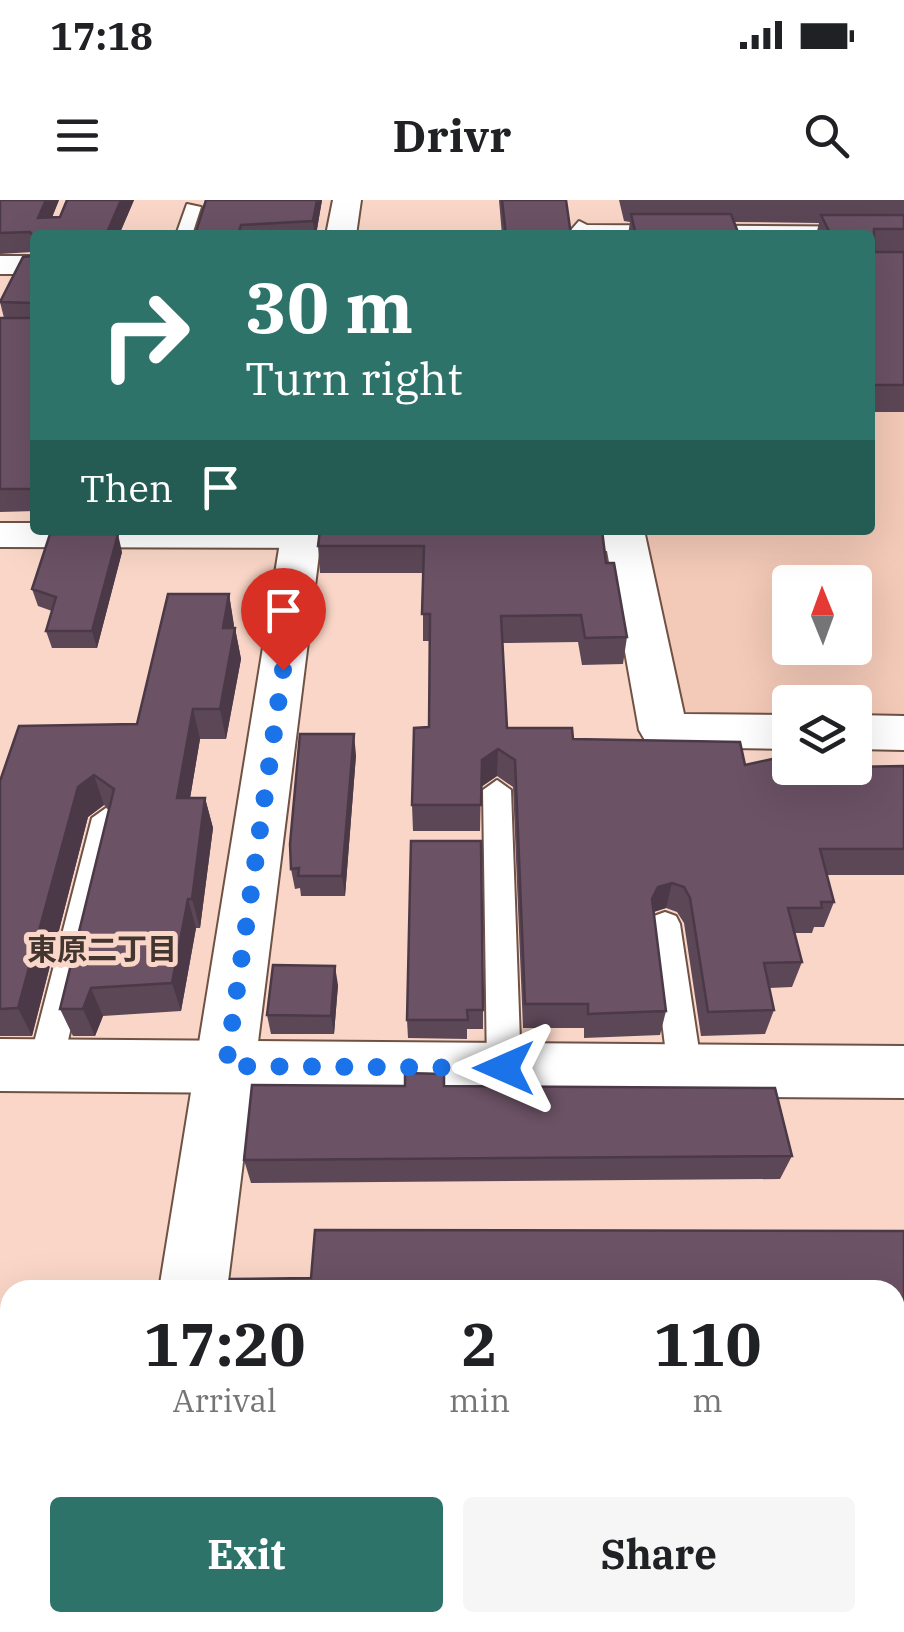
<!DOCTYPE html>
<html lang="en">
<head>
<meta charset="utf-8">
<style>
  :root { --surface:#fff; --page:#f6f6f6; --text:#202124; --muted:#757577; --accent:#2d7369 }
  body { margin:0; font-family:"IBM Plex Serif","Noto Sans JP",serif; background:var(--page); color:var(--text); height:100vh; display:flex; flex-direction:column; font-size:38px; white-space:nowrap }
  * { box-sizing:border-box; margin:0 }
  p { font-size:32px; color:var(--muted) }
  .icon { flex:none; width:55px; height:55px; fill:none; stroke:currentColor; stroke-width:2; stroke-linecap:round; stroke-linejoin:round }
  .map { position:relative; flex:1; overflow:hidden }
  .drawer { position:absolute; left:0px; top:1080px; width:905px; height:352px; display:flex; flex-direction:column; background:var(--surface); border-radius:30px 30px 0 0; box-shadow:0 10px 40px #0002 }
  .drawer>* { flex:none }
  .top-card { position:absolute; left:30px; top:30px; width:845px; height:305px; border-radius:10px; box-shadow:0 10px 40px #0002; background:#2d7369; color:#fff; overflow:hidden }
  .needle { width:65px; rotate:359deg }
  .tools { position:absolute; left:772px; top:365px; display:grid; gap:20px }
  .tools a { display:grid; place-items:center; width:100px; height:100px; border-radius:10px; background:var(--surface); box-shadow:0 10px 40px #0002; font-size:50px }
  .pin { position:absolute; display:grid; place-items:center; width:85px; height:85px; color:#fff; margin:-102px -42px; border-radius:50% 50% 50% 0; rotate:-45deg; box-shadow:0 0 10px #0007 }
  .pin .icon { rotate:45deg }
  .me { position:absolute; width:110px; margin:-55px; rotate:270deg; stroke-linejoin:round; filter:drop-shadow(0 0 8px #0008) }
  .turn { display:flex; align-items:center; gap:35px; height:210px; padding:0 50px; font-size:45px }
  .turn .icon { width:130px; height:130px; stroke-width:2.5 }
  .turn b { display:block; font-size:70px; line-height:85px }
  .then { display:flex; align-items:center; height:95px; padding:0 50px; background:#0003; gap:20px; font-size:38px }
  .eta { display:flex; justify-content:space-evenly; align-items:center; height:170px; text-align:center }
  .eta b { font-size:60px; font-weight:700; line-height:70px }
  .button { display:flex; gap:20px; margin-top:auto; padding:20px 50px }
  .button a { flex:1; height:115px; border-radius:10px; background:var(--accent); color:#fff; font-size:40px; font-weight:700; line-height:115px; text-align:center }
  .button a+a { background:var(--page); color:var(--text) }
  .status { display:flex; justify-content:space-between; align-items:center; height:70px; padding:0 50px; background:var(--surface); direction:ltr }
  .status svg { height:28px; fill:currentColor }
  header { display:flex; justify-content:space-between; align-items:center; height:130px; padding:0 50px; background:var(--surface); font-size:45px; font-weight:700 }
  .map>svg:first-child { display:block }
</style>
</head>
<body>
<div class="status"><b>17:18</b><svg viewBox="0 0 49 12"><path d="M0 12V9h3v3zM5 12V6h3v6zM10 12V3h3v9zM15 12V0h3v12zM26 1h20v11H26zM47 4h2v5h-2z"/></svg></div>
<header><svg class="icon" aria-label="menu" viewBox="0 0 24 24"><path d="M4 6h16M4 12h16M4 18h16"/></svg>Drivr<svg class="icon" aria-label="search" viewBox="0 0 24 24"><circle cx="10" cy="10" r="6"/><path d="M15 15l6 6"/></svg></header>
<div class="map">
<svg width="904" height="1432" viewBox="0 0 904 1432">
  <rect width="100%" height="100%" fill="#f9d6c7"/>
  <!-- built -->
  <path fill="#f3c9b7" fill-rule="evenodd" d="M870 75H904V523H855V502H790V522H693L678 512 647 330H870ZM790 382H855V448H790Z"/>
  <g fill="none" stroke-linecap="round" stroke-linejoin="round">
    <defs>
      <path id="lane" d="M187 4 201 7 192 35H176Z
        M579 21 587 25 904 27V37L579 35 571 30Z
        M497 580 511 590 521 869 516 879 504 883 492 879 487 869 483 590Z
        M106 608 120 618 62 866 57 876 45 880 33 876 28 866 92 618Z
        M665 712 676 716 680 724 702 870 697 880 685 884 673 880 668 870 650 724 654 716Z"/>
      <path id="street" d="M0 56H35V74H0Z
        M0 323H35V330H373L378 336 372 345 357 348 0 347Z
        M513 330H644L684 514 790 515V549L663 547 646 542 639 530 607 351 513 347 507 338Z
        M855 515 904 516V550L855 549Z
        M0 839 904 846V898L0 891Z"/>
      <path id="secondary" d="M333 0H361L356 35H326Z
        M282 330H322L227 1090H159Z
        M104 1422H185V1432H103Z"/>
    </defs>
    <!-- lane casing -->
    <use href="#lane" stroke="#6f5245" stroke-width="4"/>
    <!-- street casing -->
    <use href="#street" stroke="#6f5245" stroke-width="4"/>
    <!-- secondary casing -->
    <use href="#secondary" stroke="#6f5245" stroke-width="4"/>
    <!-- lane -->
    <use href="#lane" fill="#fff" fill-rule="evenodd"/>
    <!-- street -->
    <use href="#street" fill="#fff" fill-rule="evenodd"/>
    <!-- secondary -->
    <use href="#secondary" fill="#fff" fill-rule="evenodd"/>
  </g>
  <!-- wall -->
  <path fill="#5c4757" d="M0 0H59L52 17H60L67 0H134L119 35H35V311L0 312V118H4L0 102 32 56V52L0 54Z
    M322 0 316 35H195Z
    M499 0H566L571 35H502Z
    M619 0H904V212H870V35H816L819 23 734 22 739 35H628L630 22 624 21Z
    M320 330 606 363 627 437 623 464 582 465 578 442 503 443 507 528 745 565 790 568 904 566V675H827L834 702 824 727H814L812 733H794L802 762 792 787 769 788 774 810 765 834 701 836 684 723 677 712 666 708 654 712 666 811 660 835 584 838V828H523L513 587 497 576 481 587 480 631H413L412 605 429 527 430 441H423V373H320L318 346Z
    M122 352 97 448H52L46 431 52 411 38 406 32 389Z
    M229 394 234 428H235L241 459 226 539H200L190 598H205L213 628 200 728H196L181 811 103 816 95 836H73L60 809 109 609 104 605 88 617 32 836H0V581L137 524Z
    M356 555 345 696H301L300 688 295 689 291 669Z
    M411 641 483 810V829H467V839L408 838 407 820Z
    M338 785 334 834H271L267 815Z
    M792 956 780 979 251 983 244 960Z"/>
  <!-- shaded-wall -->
  <path fill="#4b3947" d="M46 0H59L45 35 38 18Z
    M121 0H134L119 35H106Z
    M317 0H322L316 35H315L313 21Z
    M118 334 122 352 97 448 92 431Z
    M229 394 234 425 228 459 223 428Z
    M235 428 241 459 226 539 220 509Z
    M193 509 200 539 185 628 177 598Z
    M354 534 356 555 345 696 342 676Z
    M498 549 497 576 481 587 482 560Z
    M94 575 104 605 88 617 32 836 18 808 78 587Z
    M205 598 213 628 200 728 192 699Z
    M672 683 666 708 653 712 652 699 658 687Z
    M188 699 196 728 181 811 172 783Z
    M335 766 338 785 334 834 331 816Z
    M91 788 103 816 95 836 83 809Z
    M73 1422H86L85 1432H72Z"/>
  <!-- building -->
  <path fill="#6b5265" stroke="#4b3947" stroke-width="2.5" d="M0 0H46L38 18 60 17 67 0H121L106 35H35V289H0V118H32V103L0 102 23 57 32 56 33 36 30 32 0 33Z
    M206 0H317L313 21 241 25 238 35H195Z
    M502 0H566L571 35H506Z
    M631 14H731L739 35H636Z
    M821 15H904V29H874V52H904V185H870V35H831Z
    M320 330H602L606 363H614L627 437 585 438 581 415 501 416 507 528H572L573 539 740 542 745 565 790 555V568L904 566V649H820L834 702H821L822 708H788L802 762 764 763 774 810 708 812 690 698 684 687 672 683 658 687 652 699 666 811 588 814V804H525L515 560 498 549 482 560 481 605H412L414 528 429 527 430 414H422L424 346H318Z
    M50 334H118L92 431H46L56 397 32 389Z
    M168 394H229L223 428H235L220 509H193L177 598H205L192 699H188L172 783 91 788 83 809H60L114 589 94 575 78 587 18 808 0 809V581L19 526 137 524Z
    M300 534H354L342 676H298L299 668 291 669 290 644Z
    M411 641H481L483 810H467L468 820H407Z
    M273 765 335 766 331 816 267 815Z
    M405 873 444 874V886L775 888 792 956 244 960 252 885 405 886Z
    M315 1030 904 1031V1432H267V1422H895V1090H229L230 1079 311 1078Z
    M0 1394H10V1422H73L72 1432H0Z"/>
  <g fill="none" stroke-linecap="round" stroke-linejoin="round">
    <!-- route -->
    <path stroke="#1a73e8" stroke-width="18" stroke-dasharray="0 32.4" d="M283 470 226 866 504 868"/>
  </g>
  <g text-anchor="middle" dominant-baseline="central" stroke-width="10" stroke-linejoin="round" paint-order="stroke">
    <!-- neighbourhood labels -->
    <g font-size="30" font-weight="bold" fill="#43352f" stroke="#f9d6c7">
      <text x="102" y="748">東原二丁目</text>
    </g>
  </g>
</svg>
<div class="tools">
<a><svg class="needle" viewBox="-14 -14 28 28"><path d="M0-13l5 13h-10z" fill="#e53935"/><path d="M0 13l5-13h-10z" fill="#757577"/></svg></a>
<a><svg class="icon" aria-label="layers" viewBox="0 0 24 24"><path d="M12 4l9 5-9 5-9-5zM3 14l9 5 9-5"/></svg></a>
</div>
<div class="pin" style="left:283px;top:470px;background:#d93025"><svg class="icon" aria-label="arrive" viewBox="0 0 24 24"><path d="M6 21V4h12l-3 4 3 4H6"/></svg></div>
<svg class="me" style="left:504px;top:868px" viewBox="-20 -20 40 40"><path d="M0-17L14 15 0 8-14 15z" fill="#1a73e8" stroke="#fff" stroke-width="4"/></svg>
<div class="top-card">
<div class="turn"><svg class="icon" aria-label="right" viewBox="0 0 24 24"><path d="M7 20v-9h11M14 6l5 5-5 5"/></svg><div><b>30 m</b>Turn right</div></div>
<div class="then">Then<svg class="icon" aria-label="arrive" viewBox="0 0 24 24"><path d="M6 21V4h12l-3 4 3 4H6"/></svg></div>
</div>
<section class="drawer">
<div class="eta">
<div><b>17:20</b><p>Arrival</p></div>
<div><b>2</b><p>min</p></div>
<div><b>110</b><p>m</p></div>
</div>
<div class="button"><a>Exit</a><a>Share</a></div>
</section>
</div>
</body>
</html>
